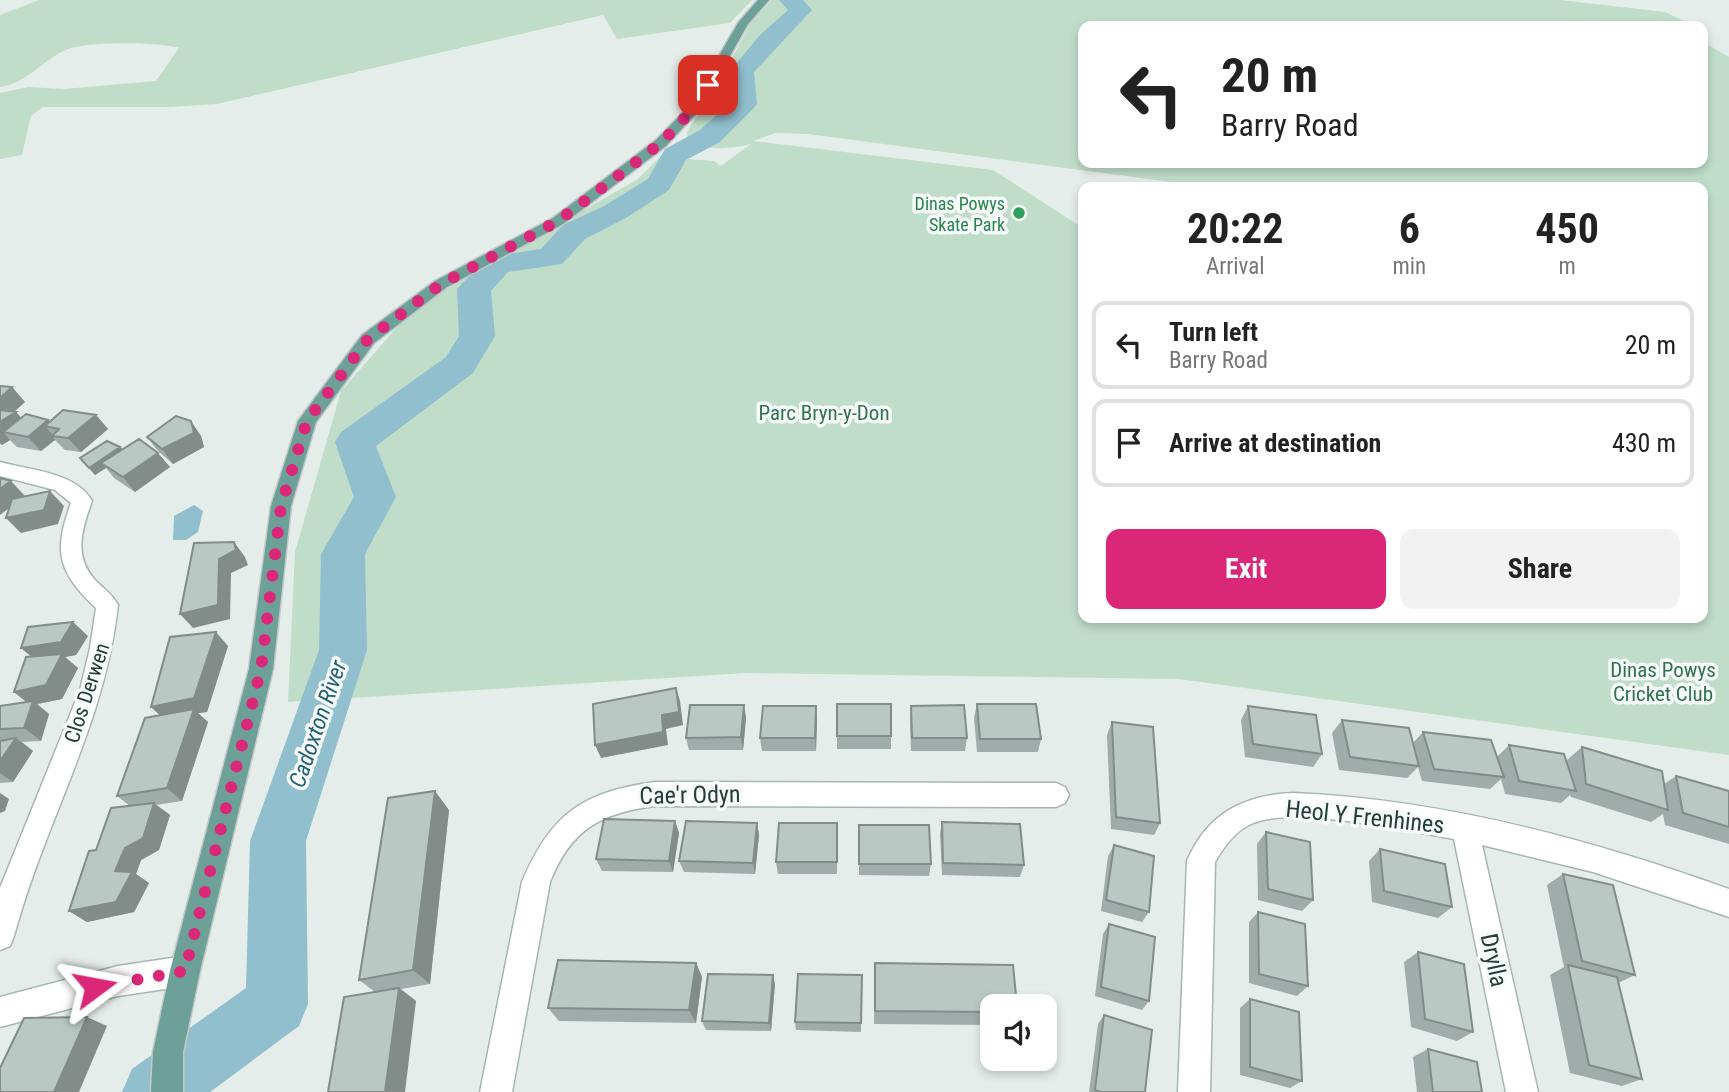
<!DOCTYPE html>
<html lang="en">
<head>
<meta charset="utf-8">
<style>
  :root { --surface:#fff; --page:#f2f2f2; --text:#222; --muted:#767676; --line:#e0e0e0; --accent:#db2777 }
  body { margin:0; font-family:"Roboto Condensed",sans-serif; background:var(--page); color:var(--text); height:100vh; display:flex; flex-direction:column; font-size:26px; white-space:nowrap }
  * { box-sizing:border-box; margin:0 }
  p { font-size:23px; color:var(--muted) }
  .icon { flex:none; width:38px; height:38px; fill:none; stroke:currentColor; stroke-width:2; stroke-linecap:round; stroke-linejoin:round }
  .map { position:relative; flex:1; overflow:hidden }
  .side { position:absolute; left:1078px; top:182px; width:630px; height:441px; display:flex; flex-direction:column; background:var(--surface); border-radius:14px; box-shadow:0 4px 10px #0003 }
  .side>* { flex:none }
  .banner { position:absolute; left:1078px; top:21px; width:630px; height:147px; border-radius:14px; box-shadow:0 4px 10px #0003; background:#fff; color:var(--text); overflow:hidden }
  .fabs { position:absolute; left:980px; top:994px; display:grid; gap:14px }
  .fabs a { display:grid; place-items:center; width:77px; height:77px; border-radius:14px; background:var(--surface); box-shadow:0 4px 10px #0003; font-size:35px }
  .pin { position:absolute; display:grid; place-items:center; width:60px; height:60px; color:#fff; margin:-30px; border-radius:14px; box-shadow:0 4px 10px #0006 }
  .me { position:absolute; width:77px; margin:-38px; rotate:77deg; stroke-linejoin:round; filter:drop-shadow(0 0 5px #0008) }
  .turn { display:flex; align-items:center; gap:24px; height:147px; padding:0 28px; font-size:32px }
  .turn .icon { width:91px; height:91px; stroke-width:2.5 }
  .turn b { display:block; font-size:49px; line-height:60px }
  .eta { display:flex; justify-content:space-evenly; align-items:center; height:119px; text-align:center }
  .eta b { font-size:42px; font-weight:700; line-height:49px }
  .cta { display:flex; gap:14px; margin-top:auto; padding:14px 28px }
  .cta a { flex:1; height:80px; border-radius:14px; background:var(--accent); color:#fff; font-size:28px; font-weight:700; line-height:80px; text-align:center }
  .cta a+a { background:var(--page); color:var(--text) }
  ul { padding:0; list-style:none }
  li { display:flex; align-items:center; gap:21px; height:88px; margin:0 14px 10px; padding:0 14px; border:4px solid var(--line); border-radius:14px }
  li div { flex:1 }
  li b { display:block; font-size:26px }
  li em { font-style:normal }
  .map>svg:first-child { display:block }
</style>
</head>
<body>
<div class="map">
<svg width="1729" height="1092" viewBox="0 0 1729 1092">
  <rect width="100%" height="100%" fill="#e5edea"/>
  <!-- green -->
  <path fill="#c0ddca" fill-rule="evenodd" d="M39 0H752L730 23 617 39 603 15 217 104 169 107H43L31 116 22 155 0 159V93L28 87 64 89 156 81 179 48C159 42 86 41 66 50 42 60 28 83 0 87V15Z
    M772 0H1560L1665 12 1690 24 1692 26H1083V163H1703V42L1729 57V755L1179 679 746 673 288 702 295 552 341 391 414 308 638 179 660 157 714 161 721 166 751 144C730 149 710 151 688 141L687 132 723 76 751 22ZM775 133 808 134 1209 187H1703V618H1083V228L993 170 753 141Z"/>
  <!-- water -->
  <path fill="#91bfce" d="M194 505 203 511 198 532 186 540H173L174 516Z"/>
  <g fill="none" stroke-linecap="round" stroke-linejoin="round">
    <!-- river -->
    <path fill="#91bfce" fill-rule="evenodd" d="M779 0H803L812 10 754 72 757 104 753 109 720 142 686 160 669 190 626 218 585 239 562 264 508 272 491 291 495 336 473 373 376 446 396 497 365 554 367 650 306 841 308 1004 299 1026 210 1092H122L132 1069 246 988 250 841 319 650 321 554 354 497 335 442 341 432 446 357 459 336 457 289 487 257 541 249 563 225 604 206 648 179 665 149 700 130 731 102 730 71 760 35 788 10Z"/>
    <defs>
      <path id="street" d="M0 462C29 470 76 472 92 501 82 529 73 556 95 580 103 588 113 595 118 605 105 725 45 821 14 936L10 946 0 950V888L80 690 90 648 96 608C58 572 53 552 71 503L55 490 0 476Z
        M655 782 1056 783 1065 787 1069 795 1065 803 1056 807 655 806C601 813 571 829 550 882L512 1092H480L522 882C551 814 582 792 655 782Z
        M1293 793C1441 799 1590 839 1729 889V917L1593 872 1482 845 1538 1092H1506L1454 839C1410 831 1289 805 1251 824 1235 831 1223 848 1215 862L1210 1092H1178L1187 861C1207 814 1243 795 1293 793Z
        M185 956 195 961 200 971 195 981 185 986 118 996 0 1027V997L118 966Z"/>
      <path id="primary" d="M758 0H769L748 24 700 109 666 146 563 224 447 287 374 343 316 422 291 506 273 669 200 971 183 1052V1092H151L153 1052 170 971 249 669 271 506 298 421 362 335 435 281 553 218 656 140 691 104 738 23Z"/>
    </defs>
    <!-- street casing -->
    <use href="#street" stroke="#a8b5b2" stroke-width="3"/>
    <!-- primary casing -->
    <use href="#primary" stroke="#c2c9c8" stroke-width="3"/>
    <!-- street -->
    <use href="#street" fill="#fff" fill-rule="evenodd"/>
    <!-- primary -->
    <use href="#primary" fill="#6da097" fill-rule="evenodd"/>
  </g>
  <!-- wall -->
  <path fill="#a0aca9" d="M0 386 12 387 25 402 14 412H16L21 418 48 420 49 422 96 415 108 429 81 452 65 450 55 440 41 451 17 447 10 440 2 445 0 444Z
    M201 436 204 447 173 464 158 451 147 437Z
    M120 447 123 449 170 467 135 492 114 478 106 468 95 475 80 458Z
    M88 636 76 655 65 657 78 668 62 699 37 704 49 714 41 741 22 742 33 751 13 782 0 783V706L26 702 14 692 32 657 21 648Z
    M228 646 207 712 198 713 208 722 182 801 156 805 170 815 159 850 141 860 136 874 149 883 134 912 87 922 69 911 96 850 130 806 117 796 160 715 151 707Z
    M977 704 1041 739 1038 752H977L974 718Z
    M744 705 746 718 743 750H689L686 738Z
    M816 706 817 719 816 751H762L760 738Z
    M911 706 967 738 965 751H911L910 719Z
    M1248 706 1322 754 1313 767 1245 757 1241 720Z
    M1342 720 1413 743 1423 732 1497 757 1509 745 1568 765 1567 760 1582 747 1664 784 1676 776 1729 791V844L1665 825 1663 814 1651 822 1571 797 1570 795 1561 803 1505 794 1501 779 1490 789 1422 781 1418 767 1407 778 1339 770 1332 733Z
    M1112 722 1160 823 1154 835 1111 829 1107 735Z
    M837 736H891V749H837Z
    M449 810 430 984 401 989 416 1001 375 992 359 980Z
    M675 821 679 833 673 872 602 871 596 859Z
    M942 822 1024 865 1020 877 942 875 940 834Z
    M757 823 759 835 755 874 684 872 679 861Z
    M837 823V874H778L776 862Z
    M859 825 931 864 929 876 859 875Z
    M1266 832 1313 900 1302 911 1258 900 1257 844Z
    M1114 845 1149 912 1142 922 1101 911 1108 856Z
    M1380 849 1452 907 1438 918 1372 902 1369 861Z
    M1563 874 1635 975 1618 983 1642 1079 1622 1086 1570 1073 1550 975 1564 967 1547 885Z
    M1258 912 1308 986 1297 996 1249 983V922Z
    M1109 924 1149 1001 1142 1010 1095 996 1103 934Z
    M1418 952 1473 1032 1457 1041 1411 1027 1404 962Z
    M696 963 702 977 696 1023 559 1021 548 1008Z
    M875 963 992 1006V1025L874 1024Z
    M862 975 861 1032 796 1030 795 1022Z
    M775 984 771 1031 706 1030 702 1021Z
    M1250 999 1302 1081 1290 1088 1240 1075V1008Z
    M1104 1015 1145 1092H1089L1098 1024Z
    M1428 1049 1482 1092H1417L1413 1057Z"/>
  <!-- shaded-wall -->
  <path fill="#828c89" d="M12 387 25 402 7 418 0 410V398Z
    M16 412 29 427 3 432 10 440 2 445 0 442V422Z
    M96 415 108 429 81 452 68 438Z
    M48 420 54 428 45 426 54 436H52L55 440 41 451 28 437Z
    M191 421 201 436 204 447 173 464 162 449Z
    M120 447 127 454 101 463 106 468 95 475 89 468Z
    M158 453 170 467 135 492 123 477Z
    M11 481 25 496 0 515V489Z
    M50 491 64 506 58 524 21 533 6 518Z
    M234 542 245 557 248 565 231 573 230 619 193 628 180 614 219 559Z
    M73 622 88 636 76 655 65 657 78 668 62 699 37 704 49 714 41 741 24 728 31 705 14 692 38 662 21 648Z
    M216 632 228 646 207 712 198 713 208 722 182 801 167 788 165 720 151 707Z
    M676 688 680 701 683 725 666 729 668 745 601 758 595 745 662 715Z
    M744 705 746 718 743 750 741 737Z
    M816 706 817 719 816 751 815 738Z
    M16 738 33 751 13 782 0 773V761Z
    M435 791 449 810 430 984 413 970Z
    M0 793 9 799 5 811 0 813Z
    M154 803 170 815 159 850 141 860 136 874 149 883 134 912 87 922 69 911 115 871 125 848Z
    M675 821 679 833 673 872 669 861Z
    M757 823 759 835 755 874 753 863Z
    M696 963 702 977 696 1023 689 1010Z
    M773 975 775 984 771 1031 769 1023Z
    M399 988 416 1001 405 1092H385Z
    M87 1017 107 1026 79 1092H54Z"/>
  <!-- building -->
  <path fill="#bac8c4" stroke="#828c89" stroke-width="2" d="M0 386 12 387 0 398Z
    M0 410 16 412 0 422Z
    M63 410 96 415 68 438 52 436 59 429 45 426Z
    M26 414 48 420 28 437 3 432Z
    M176 416 191 421 194 433 162 449 147 437Z
    M139 439 158 453 123 477 101 463Z
    M107 441 120 447 89 468 80 458Z
    M0 478 11 481 0 489Z
    M50 491 44 510 6 518 12 499Z
    M234 542 236 550 219 559 218 605 180 614 194 543Z
    M73 622 61 642 21 648 28 627Z
    M216 632 194 698 151 707 170 637Z
    M62 654 46 685 14 692 26 657Z
    M676 688 679 712 662 715 663 732 595 745 593 704Z
    M33 701 24 728 0 729V706Z
    M837 704H891V736H837Z
    M977 704H1036L1041 739H980Z
    M690 705H744L741 737 686 738Z
    M964 705 967 738H912L911 706Z
    M763 706H816L815 738H760Z
    M1248 706 1316 715 1322 754 1253 744Z
    M194 709 167 788 117 796 145 718Z
    M1342 720 1409 728 1419 766 1350 757Z
    M1112 722 1153 727 1160 823 1116 817Z
    M1423 732 1491 740 1504 777 1434 769Z
    M16 738 0 761V741Z
    M1509 745 1564 754 1576 791 1519 781Z
    M1582 747 1662 771 1668 810 1586 784Z
    M1676 776 1729 791V827L1683 813Z
    M435 791 413 970 359 980 388 798Z
    M154 803 143 838 125 848 115 871 132 872 116 902 69 911 89 851 96 850 111 808Z
    M604 819 675 821 669 861 596 859Z
    M686 821 757 823 753 863 679 861Z
    M942 822 1020 824 1024 865 943 863Z
    M779 823H837V862H776Z
    M859 825H929L931 864H859Z
    M1266 832 1310 842 1313 900 1268 889Z
    M1114 845 1154 856 1149 912 1106 900Z
    M1380 849 1445 864 1452 907 1384 891Z
    M1563 874 1613 885 1635 975 1582 961Z
    M1258 912 1305 924 1308 986 1259 974Z
    M1109 924 1155 937 1149 1001 1101 987Z
    M1418 952 1464 964 1473 1032 1425 1019Z
    M558 960 696 963 689 1010 548 1008Z
    M875 963 1013 965 1017 1006H992V1012L875 1011Z
    M1568 965 1617 977 1642 1079 1589 1065Z
    M708 974 773 975 769 1023 702 1021Z
    M798 974 862 975 861 1023 795 1022Z
    M399 988 385 1092H328L344 997Z
    M1250 999 1299 1012 1302 1081 1250 1067Z
    M1104 1015 1152 1030 1145 1092H1101L1095 1090Z
    M87 1017 54 1092H0V1068L24 1018Z
    M1428 1049 1477 1062 1482 1092H1433Z"/>
  <g fill="none" stroke-linecap="round" stroke-linejoin="round">
    <!-- route -->
    <path stroke="#db2777" stroke-width="12" stroke-dasharray="0 21.6" d="M95 987 185 971 261 669 281 506 307 421 368 339 441 284 558 221 619 175 661 143 696 106 708 85"/>
  </g>
  <!-- markers -->
  <circle fill="#2e9e5b" stroke="#f6faf8" stroke-width="2.5" cx="1019" cy="213" r="7"/>
  <g text-anchor="middle" dominant-baseline="central" stroke-width="7" stroke-linejoin="round" paint-order="stroke">
    <!-- far-leisure labels -->
    <g font-size="18" fill="#27864d" stroke="#f6faf8" text-anchor="end">
      <text x="1005" y="203">Dinas Powys<tspan x="1005" dy="21">Skate Park</tspan></text>
    </g>
    <!-- park labels -->
    <g font-size="21" fill="#327251" stroke="#f6faf8">
      <text x="824" y="413">Parc Bryn-y-Don</text>
      <text x="1663" y="670">Dinas Powys<tspan x="1663" dy="24">Cricket Club</tspan></text>
    </g>
    <!-- street labels -->
    <g font-size="21" fill="#253e3a" stroke="#f6faf8">
      <text transform="translate(87 693) rotate(-72)">Clos Derwen</text>
    </g>
    <!-- water labels -->
    <g font-size="23" font-style="italic" fill="#236177" stroke="#f6faf8">
      <text transform="translate(318 724) rotate(-71)">Cadoxton River</text>
    </g>
    <!-- near-street labels -->
    <g font-size="24" fill="#253e3a" stroke="#f6faf8">
      <text transform="translate(690 795) rotate(-1)">Cae'r Odyn</text>
      <text transform="translate(1365 817) rotate(6)">Heol Y Frenhines</text>
      <text transform="translate(1494 960) rotate(78)">Drylla</text>
    </g>
  </g>
</svg>
<div class="fabs">
<a><svg class="icon" aria-label="sound" viewBox="0 0 24 24"><path d="M4 9h4l5-4v14l-5-4H4zM17 9q2 3 0 6"/></svg></a>
</div>
<div class="pin" style="left:708px;top:85px;background:#d93025"><svg class="icon" aria-label="arrive" viewBox="0 0 24 24"><path d="M6 21V4h12l-3 4 3 4H6"/></svg></div>
<svg class="me" style="left:95px;top:987px" viewBox="-20 -20 40 40"><path d="M0-17L14 15 0 8-14 15z" fill="#db2777" stroke="#fff" stroke-width="4"/></svg>
<div class="banner">
<div class="turn"><svg class="icon" aria-label="left" viewBox="0 0 24 24"><path d="M17 20v-9H6M10 6l-5 5 5 5"/></svg><div><b>20 m</b>Barry Road</div></div>
</div>
<section class="side">
<div class="eta">
<div><b>20:22</b><p>Arrival</p></div>
<div><b>6</b><p>min</p></div>
<div><b>450</b><p>m</p></div>
</div>
<ul>
<li><svg class="icon" aria-label="left" viewBox="0 0 24 24"><path d="M17 20v-9H6M10 6l-5 5 5 5"/></svg><div><b>Turn left</b><p>Barry Road</p></div><em>20 m</em></li>
<li><svg class="icon" aria-label="arrive" viewBox="0 0 24 24"><path d="M6 21V4h12l-3 4 3 4H6"/></svg><div><b>Arrive at destination</b></div><em>430 m</em></li>
</ul>
<div class="cta"><a>Exit</a><a>Share</a></div>
</section>
</div>
</body>
</html>
